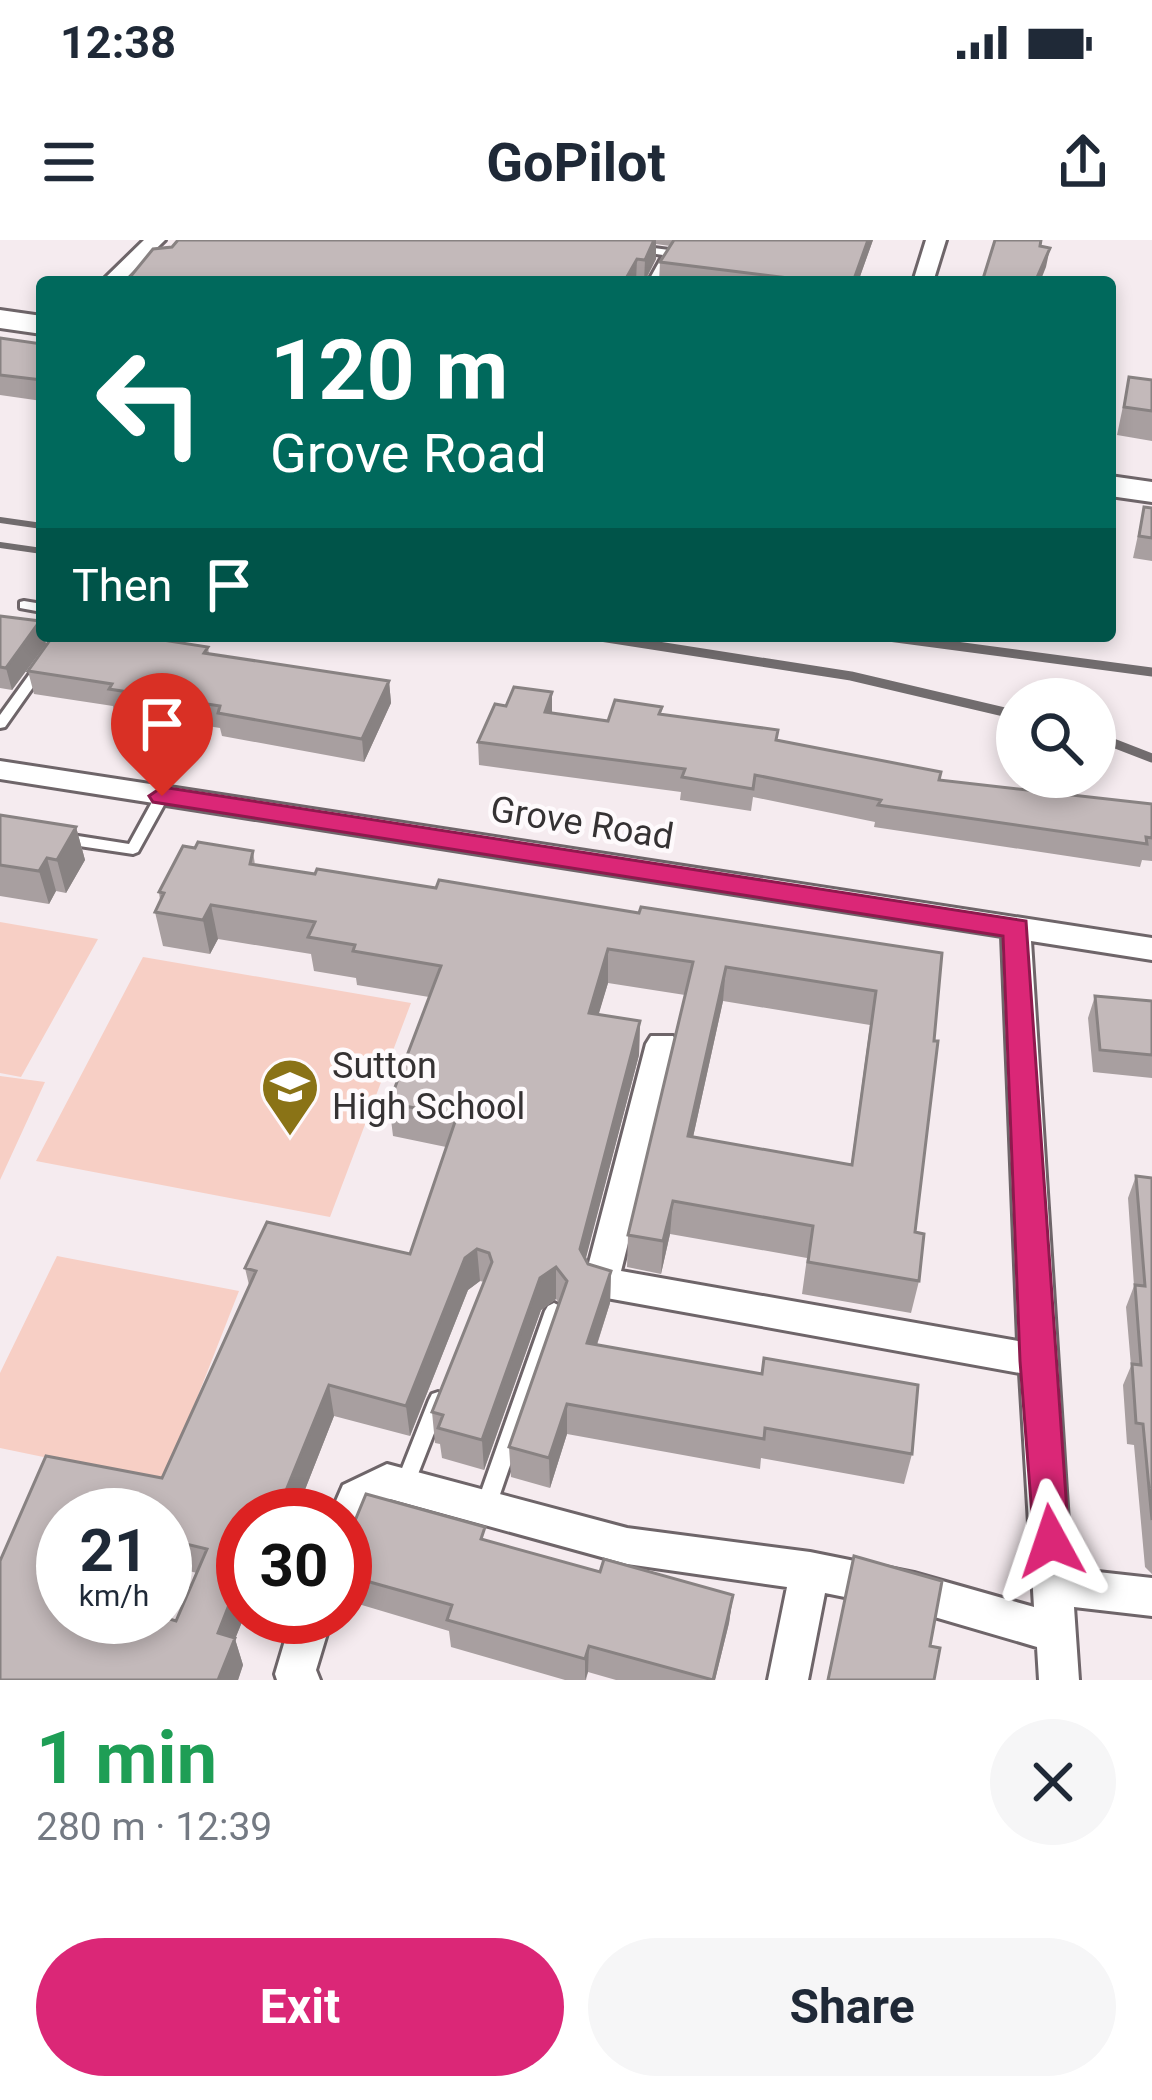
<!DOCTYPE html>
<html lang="en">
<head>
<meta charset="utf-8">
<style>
  :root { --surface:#fff; --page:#f6f6f7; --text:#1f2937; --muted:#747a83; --accent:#db2777 }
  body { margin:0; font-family:Roboto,sans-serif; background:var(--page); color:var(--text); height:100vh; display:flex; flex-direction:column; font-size:45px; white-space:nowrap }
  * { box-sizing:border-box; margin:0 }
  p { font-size:39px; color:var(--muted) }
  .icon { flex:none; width:66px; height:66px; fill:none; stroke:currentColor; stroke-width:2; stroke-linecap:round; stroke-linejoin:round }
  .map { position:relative; height:1440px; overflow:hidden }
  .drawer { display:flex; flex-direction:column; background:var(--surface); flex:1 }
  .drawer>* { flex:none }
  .hud { position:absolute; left:36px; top:36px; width:1080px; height:366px; border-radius:12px; box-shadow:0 6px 18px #0003; background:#00695c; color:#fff; overflow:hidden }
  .controls { position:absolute; left:996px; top:438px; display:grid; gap:24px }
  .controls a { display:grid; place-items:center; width:120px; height:120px; border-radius:50%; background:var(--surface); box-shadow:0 6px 18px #0003; font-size:60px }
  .speed { position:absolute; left:36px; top:1248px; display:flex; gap:24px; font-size:60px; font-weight:700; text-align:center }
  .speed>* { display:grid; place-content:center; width:156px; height:156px; border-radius:50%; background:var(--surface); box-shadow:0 6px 18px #0003; line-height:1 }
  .speed small { font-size:30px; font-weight:400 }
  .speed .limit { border:18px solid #d22; background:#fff; color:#111 }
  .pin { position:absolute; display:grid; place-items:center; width:102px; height:102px; color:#fff; margin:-123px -51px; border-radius:50% 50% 50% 0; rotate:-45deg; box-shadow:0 0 12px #0007 }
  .pin .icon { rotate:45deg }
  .me { position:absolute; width:132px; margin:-66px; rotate:355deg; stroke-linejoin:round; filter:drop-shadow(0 0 9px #0008) }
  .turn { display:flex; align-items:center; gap:42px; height:252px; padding:0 36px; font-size:54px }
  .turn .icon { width:156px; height:156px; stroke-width:2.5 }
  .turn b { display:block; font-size:84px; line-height:102px }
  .then { display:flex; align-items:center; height:114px; padding:0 36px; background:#0003; gap:24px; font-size:45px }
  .round { display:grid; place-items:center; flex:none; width:126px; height:126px; border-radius:63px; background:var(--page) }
  .headline { display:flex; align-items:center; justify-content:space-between; height:204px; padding:0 36px }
  h1 { font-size:72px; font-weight:700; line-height:90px; color:#1e9e55 }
  .primary-button { display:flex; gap:24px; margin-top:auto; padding:24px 36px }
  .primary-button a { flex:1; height:138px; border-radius:72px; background:var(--accent); color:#fff; font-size:48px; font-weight:700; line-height:138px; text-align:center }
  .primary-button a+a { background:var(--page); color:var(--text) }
  .status { display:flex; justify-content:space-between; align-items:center; height:84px; padding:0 60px; background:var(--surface); direction:ltr }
  .status svg { height:33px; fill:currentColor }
  header { display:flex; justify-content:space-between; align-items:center; height:156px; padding:0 36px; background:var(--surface); font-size:54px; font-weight:700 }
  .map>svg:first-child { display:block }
</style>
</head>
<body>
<div class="status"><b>12:38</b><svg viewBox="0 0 49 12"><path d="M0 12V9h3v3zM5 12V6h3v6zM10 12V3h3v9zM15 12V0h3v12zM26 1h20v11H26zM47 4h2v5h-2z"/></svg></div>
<header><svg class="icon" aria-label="menu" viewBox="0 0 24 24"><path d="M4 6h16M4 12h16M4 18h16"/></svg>GoPilot<svg class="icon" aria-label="share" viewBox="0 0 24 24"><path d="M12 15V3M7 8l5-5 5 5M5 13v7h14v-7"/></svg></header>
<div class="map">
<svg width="1152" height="1440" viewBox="0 0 1152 1440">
  <rect width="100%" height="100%" fill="#f5ebef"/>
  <!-- green -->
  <path fill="#f7cfc5" d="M0 682 98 699 21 837 0 833Z
    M143 717 411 763 330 977 36 921Z
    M0 836 45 842 0 940Z
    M57 1016 239 1051 164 1242 0 1208V1133Z"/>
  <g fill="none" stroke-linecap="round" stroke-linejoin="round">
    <defs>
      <path id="lane" d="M639 6 669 10 674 13 658 42H648L663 15 636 11 634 9Z
        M24 361 42 364V372L20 368V362Z
        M57 396H69L5 487 0 488V475Z
        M162 551 169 556 138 612 133 614 59 603 52 598 59 593 129 604 157 553Z
        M554 1063 560 1066 563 1071 495 1269 492 1275 485 1278 478 1275 475 1269 545 1071 548 1066Z
        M438 1152 444 1154 447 1160 411 1252 404 1255 397 1252 395 1246 429 1160 432 1154Z"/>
      <path id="street" d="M144 0H165L122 42H101Z
        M926 0H946L933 42H913Z
        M0 521 1152 698V720L1031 701 1071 1329 1152 1338V1376L1074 1367 1079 1440H1039L1037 1407 914 1371 825 1353 808 1440H768L787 1347 627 1324 390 1259 371 1270 359 1300 345 1305V1275H330L343 1245 387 1224 627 1288 810 1312 914 1333 1034 1367 1020 1133 601 1057 589 1052 584 1042 646 804 651 796H673L678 804 621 1031 1018 1101 1002 696 0 539Z
        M292 1377H332L316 1430 320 1440H277L275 1434Z"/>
      <path id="secondary" d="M0 70 42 76V94L0 88Z
        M1110 236 1152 242V262L1110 256Z"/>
    </defs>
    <!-- lane casing -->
    <use href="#lane" stroke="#6e6569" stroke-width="6"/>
    <!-- street casing -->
    <use href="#street" stroke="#6e6569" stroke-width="6"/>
    <!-- secondary casing -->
    <use href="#secondary" stroke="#6e6569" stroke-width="6"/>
    <!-- lane -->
    <use href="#lane" fill="#fff" fill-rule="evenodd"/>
    <!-- street -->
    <use href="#street" fill="#fff" fill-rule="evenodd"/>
    <!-- secondary -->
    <use href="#secondary" fill="#fff" fill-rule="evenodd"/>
    <!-- rail-far1 -->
    <path stroke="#716c6e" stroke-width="6" d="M0 280 42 286
      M0 305 42 311"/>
    <!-- rail -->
    <path stroke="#716c6e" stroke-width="9" d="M594 396 851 436 1017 475
      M881 396 1152 432
      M1095 496 1152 518"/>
  </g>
  <!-- wall -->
  <path fill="#a89fa0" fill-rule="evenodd" d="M178 0H873L858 42H659L660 22 670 6 656 4V19L645 42H126L172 7Z
    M0 98 42 104V161L0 155Z
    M1129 137 1152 140V201L1117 195Z
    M1144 267 1152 268V321L1133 318Z
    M0 376 40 381 42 396H44L46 404 12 450 0 448Z
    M208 407 209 414 389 441 391 463 364 522 222 496 220 488 114 471 113 466 34 454 28 431Z
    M506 466 608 481 662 467 661 474 939 540 1152 564V621L1142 620 1140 627 874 587 875 582 753 557 751 571 680 560 681 552 479 525 478 502Z
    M0 575 76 587 85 620 66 653 56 651 49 664 0 656Z
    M198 602 253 611 255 625 315 634 317 629 436 648 439 640 639 673 641 667 942 713 934 801H938L915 992 924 994 919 1041 911 1073 802 1054 807 1018 670 994 661 1034 627 1027 628 995 685 755 608 743 598 775 640 781 639 815 585 1020 588 1024 611 1031 610 1063 597 1105 762 1134 764 1118 918 1145 912 1214 904 1244 761 1218 760 1229 567 1194 550 1248 511 1237 509 1207 559 1063 556 1059 541 1070 484 1230 442 1218 440 1204 435 1203 432 1172 484 1042 480 1041 468 1050 410 1196 334 1176 295 1275H243L244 1377 235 1399 243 1425 238 1440H0V1321L46 1216 162 1238 249 1045 245 1028 267 982 410 1014 446 907 393 896 389 863 429 757 357 745 356 738 314 731 311 714 218 699 210 714 163 706 155 672 160 660 159 652 183 606 195 608ZM723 761 870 785 851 925 693 897ZM63 1275H165V1325L197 1333 176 1381 163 1377H63Z
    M1095 756 1152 761V838L1093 832 1088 778Z
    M1136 936 1152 938V1334L1145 1327 1134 1205 1127 1204 1123 1145 1131 1126 1126 1067 1134 1046 1128 958Z
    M345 1305 600 1332 733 1355 729 1383 715 1440H616L588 1432 586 1440H565L451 1407 449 1391 345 1360Z
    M854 1316 930 1406 934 1440H827Z"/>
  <!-- shaded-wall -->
  <path fill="#888282" d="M654 0H656V19L644 42 645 20Z
    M868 0H873L858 42H853Z
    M1050 8 1046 27 1040 42H1035Z
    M637 19 636 42H624Z
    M40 381 42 396H44L46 404 12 450 6 428Z
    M389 441 391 463 364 522 362 499Z
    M552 452V475L545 472Z
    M76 587 85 620 66 653 57 620Z
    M47 618 56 651 49 664 39 631Z
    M211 665 218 699 210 714 203 680Z
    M608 709V743L589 807V773Z
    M726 727 723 761 686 929 688 896Z
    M640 781 639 815 580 1041V1009Z
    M673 961 670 994 661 1034 663 1001Z
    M477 1009 480 1041 468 1050 410 1196 406 1166 465 1018Z
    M556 1027V1059L541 1070 484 1230 482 1200 540 1038Z
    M611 1031 610 1063 587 1135V1103Z
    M329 1145 334 1176 295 1275H276Z
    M567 1164V1194L550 1248 549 1218Z
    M243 1329 244 1377 235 1399 243 1425 238 1440H218V1393Z
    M733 1355 729 1383 715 1440H713Z
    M589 1406 588 1432 585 1440V1419Z"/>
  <!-- building -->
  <path fill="#c3b9ba" stroke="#888282" stroke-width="3" fill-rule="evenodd" d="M178 0H654L645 20 637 19 624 42 322 40 321 42H126L153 9 172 7Z
    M674 0H868L853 42H804L805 40 660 22Z
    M995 0H1041L1040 6 1050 8 1035 42H982Z
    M0 98 42 104V140L0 135Z
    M1129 137 1152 140V171L1124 167Z
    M1144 267 1152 268V298L1139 296Z
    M0 376 40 381 6 428 0 427Z
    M53 396H137L208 407 204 413 389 441 362 499 218 473 220 466 109 449 112 444 28 431Z
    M514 447 552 452 545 472 608 481 615 460 662 467 659 474 778 490 776 500 941 532 939 540 1152 564V598L1146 597 1147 604 878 565 881 560 755 535 753 549 682 537 685 529 478 502 495 464 506 466Z
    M0 575 76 587 57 620 47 618 39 631 0 625Z
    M198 602 253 611 250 624 315 634 317 629 436 648 439 640 639 673 641 667 942 713 934 801H938L915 992 924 994 919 1041 808 1022 813 986 673 961 663 1001 628 995 693 722 608 709 589 773 640 781 580 1009 588 1024 611 1031 587 1103 762 1134 764 1118 918 1145 912 1214 765 1188 764 1199 567 1164 549 1218 509 1207 567 1041 556 1027 540 1038 482 1200 438 1188 443 1175 432 1172 492 1022 489 1013 477 1009 465 1018 406 1166 329 1145 276 1275H243V1329L218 1393 235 1398 218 1440H0V1321L46 1216 162 1238 256 1031 245 1028 267 982 410 1014 457 876 389 863 441 726 353 711 355 705 308 697 315 682 211 665 203 680 155 672 164 653 159 652 183 606 195 608ZM726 727 876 751 852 925 688 896ZM63 1275H165V1299L207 1309 176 1381 163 1377H63Z
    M1095 756 1152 761V815L1100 810Z
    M1136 936 1152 938V1280L1143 1184 1136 1183 1132 1124 1141 1125 1135 1045 1145 1046Z
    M366 1254 485 1287 481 1299 600 1332 604 1319 733 1355 713 1440 589 1406 585 1419 447 1380 452 1365 345 1335V1305Z
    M854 1316 942 1341 930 1406 940 1408 934 1440H828Z"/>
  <!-- route -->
  <path fill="#db2777" stroke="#8e194d" stroke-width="3" d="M162 547 1026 681 1069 1301 1064 1313 1051 1317 1039 1313 1034 1301 1020 1121 1003 696 153 562 149 556Z"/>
  <!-- icons -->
  <defs>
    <symbol id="school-pin" viewBox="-11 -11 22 30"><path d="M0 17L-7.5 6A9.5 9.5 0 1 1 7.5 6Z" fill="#8a7316" stroke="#fefafc"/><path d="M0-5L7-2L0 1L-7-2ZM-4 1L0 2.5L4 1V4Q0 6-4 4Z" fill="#fff"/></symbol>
  </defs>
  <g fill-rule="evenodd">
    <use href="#school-pin" x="257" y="814" width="66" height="90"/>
  </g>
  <g text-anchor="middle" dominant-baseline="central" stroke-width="9" stroke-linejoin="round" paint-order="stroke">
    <!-- street labels -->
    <g font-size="36" fill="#353233" stroke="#fefafc">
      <text transform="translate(582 583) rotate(9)">Grove Road</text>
    </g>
    <!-- poi labels -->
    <g font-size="36" fill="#353233" stroke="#fefafc" text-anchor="start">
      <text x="332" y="826">Sutton<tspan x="332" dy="41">High School</tspan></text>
    </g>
  </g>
</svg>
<div class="controls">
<a><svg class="icon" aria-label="search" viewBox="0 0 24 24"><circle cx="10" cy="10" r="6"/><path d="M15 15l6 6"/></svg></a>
</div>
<div class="speed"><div>21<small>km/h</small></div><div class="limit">30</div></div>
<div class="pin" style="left:162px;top:556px;background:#d93025"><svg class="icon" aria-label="arrive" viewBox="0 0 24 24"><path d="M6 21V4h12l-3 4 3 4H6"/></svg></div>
<svg class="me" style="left:1051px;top:1301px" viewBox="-20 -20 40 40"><path d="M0-17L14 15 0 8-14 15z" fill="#db2777" stroke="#fff" stroke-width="4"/></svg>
<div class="hud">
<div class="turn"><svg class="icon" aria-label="left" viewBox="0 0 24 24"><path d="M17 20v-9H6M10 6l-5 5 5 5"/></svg><div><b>120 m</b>Grove Road</div></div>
<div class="then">Then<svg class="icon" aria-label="arrive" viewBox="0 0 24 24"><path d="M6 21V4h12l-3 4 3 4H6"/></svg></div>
</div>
</div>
<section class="drawer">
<div class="headline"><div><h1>1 min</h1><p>280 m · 12:39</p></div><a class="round"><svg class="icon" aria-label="close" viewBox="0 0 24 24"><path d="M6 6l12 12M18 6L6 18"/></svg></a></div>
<div class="primary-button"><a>Exit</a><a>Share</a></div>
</section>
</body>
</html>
